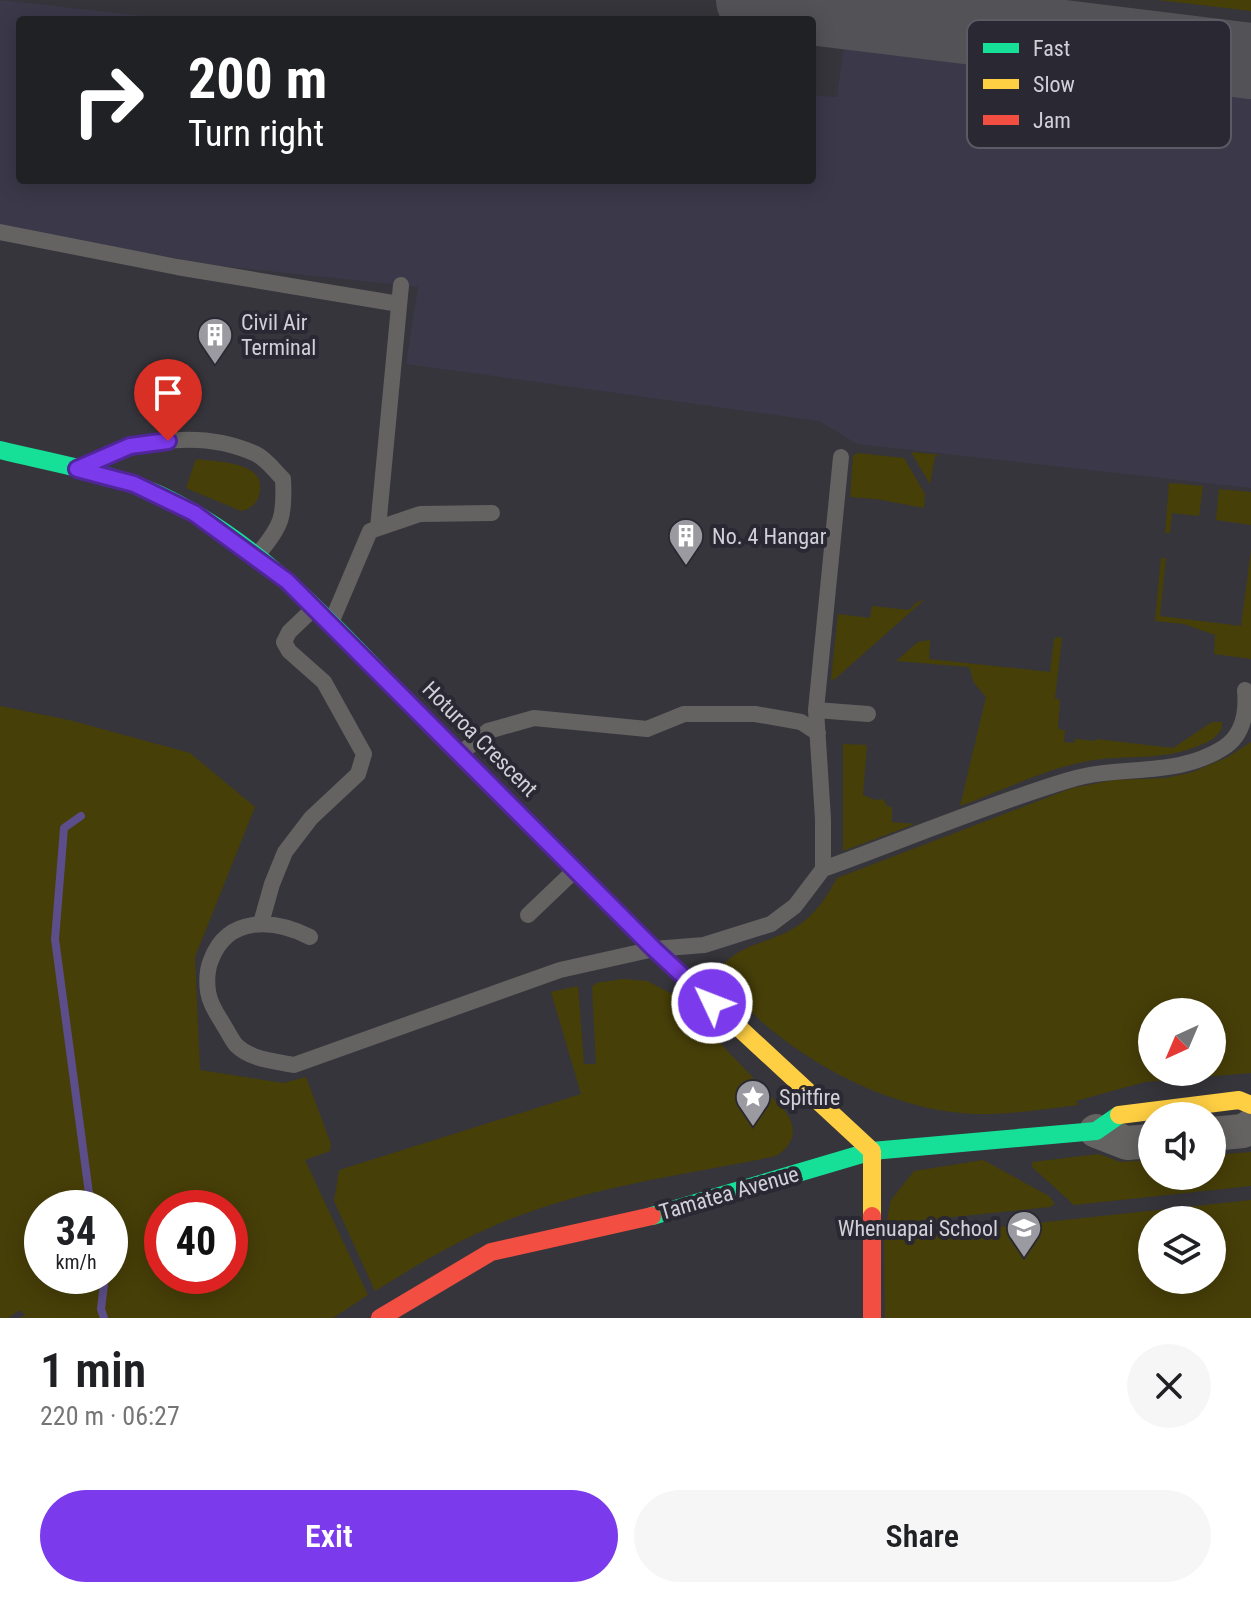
<!DOCTYPE html>
<html lang="en">
<head>
<meta charset="utf-8">
<style>
  :root { --surface:#fff; --page:#f6f6f6; --text:#202124; --muted:#757577; --accent:#7c3aed }
  body { margin:0; font-family:"Roboto Condensed",sans-serif; background:var(--page); color:var(--text); height:100vh; display:flex; flex-direction:column; font-size:30px; white-space:nowrap }
  * { box-sizing:border-box; margin:0 }
  p { font-size:26px; color:var(--muted) }
  .icon { flex:none; width:44px; height:44px; fill:none; stroke:currentColor; stroke-width:2; stroke-linecap:round; stroke-linejoin:round }
  .map { position:relative; height:1318px; overflow:hidden }
  .sheet { display:flex; flex-direction:column; background:var(--surface); flex:1 }
  .sheet>* { flex:none }
  .hud { position:absolute; left:16px; top:16px; width:800px; height:168px; border-radius:8px; box-shadow:0 4px 20px #0003; background:#202124; color:#fff; overflow:hidden }
  .needle { width:52px; rotate:224deg }
  .fabs { position:absolute; left:1138px; top:998px; display:grid; gap:16px }
  .fabs a { display:grid; place-items:center; width:88px; height:88px; border-radius:50%; background:var(--surface); box-shadow:0 4px 20px #0003; font-size:40px }
  .speed { position:absolute; left:24px; top:1190px; display:flex; gap:16px; font-size:40px; font-weight:700; text-align:center }
  .speed>* { display:grid; place-content:center; width:104px; height:104px; border-radius:50%; background:var(--surface); box-shadow:0 4px 20px #0003; line-height:1 }
  .speed small { font-size:20px; font-weight:400 }
  .speed .limit { border:12px solid #d22; background:#fff; color:#111 }
  .pin { position:absolute; display:grid; place-items:center; width:68px; height:68px; color:#fff; margin:-82px -34px; border-radius:50% 50% 50% 0; rotate:-45deg; box-shadow:0 0 8px #0007 }
  .pin .icon { rotate:45deg }
  .me { position:absolute; width:88px; margin:-44px; rotate:313deg; stroke-linejoin:round; filter:drop-shadow(0 0 6px #0008) }
  .turn { display:flex; align-items:center; gap:28px; height:168px; padding:0 40px; font-size:36px }
  .turn .icon { width:104px; height:104px; stroke-width:2.5 }
  .turn b { display:block; font-size:56px; line-height:68px }
  .round { display:grid; place-items:center; flex:none; width:84px; height:84px; border-radius:42px; background:var(--page) }
  .headline { display:flex; align-items:center; justify-content:space-between; height:136px; padding:0 40px }
  h1 { font-size:48px; font-weight:600; line-height:60px }
  .action { display:flex; gap:16px; margin-top:auto; padding:16px 40px }
  .action a { flex:1; height:92px; border-radius:48px; background:var(--accent); color:#fff; font-size:32px; font-weight:600; line-height:92px; text-align:center }
  .action a+a { background:var(--page); color:var(--text) }
  .map>svg:first-child { display:block }
</style>
</head>
<body>
<div class="map">
<svg width="1251" height="1318" viewBox="0 0 1251 1318">
  <rect width="100%" height="100%" fill="#36353b"/>
  <!-- built -->
  <path fill="#3b3849" d="M0 0 180 20H20V180H812V95L837 97 845 39 1251 94V488L857 444 819 421 406 364 418 287 220 266 0 227Z"/>
  <!-- green -->
  <path fill="#473f08" fill-rule="evenodd" d="M1158 0H1251V11Z
    M911 452 941 455 935 456 930 484Z
    M857 453 904 458 925 494 924 508 876 499 850 497 853 456Z
    M196 459C217 462 269 461 259 495 257 504 250 509 241 511L186 488Z
    M1169 483 1203 486 1199 516 1172 513 1170 533H1165Z
    M1219 489 1251 492V525L1216 520Z
    M1251 550V659L1214 654 1215 635 1184 624 1155 621 1161 558H1166L1160 616 1241 626Z
    M924 600 835 679 831 680 838 614 870 618 872 606 909 610 917 602Z
    M1057 637 1062 638 1055 698 1060 700 1058 729 1065 730 1064 742 1074 743 1075 739 1095 741 1096 739 1173 748 1212 722H1222C1224 738 1200 746 1187 750 1155 760 1121 755 1088 761 1044 769 1002 791 960 806L986 697 974 683 969 667 896 661 918 642 930 640 929 659 1050 672 1054 639Z
    M0 706 69 720 190 753 255 807 195 957 200 1070 283 1083 306 1077 331 1144 330 1151 305 1160 368 1295 333 1318H20L25 1315 20 1310 8 1318H0ZM42 1208H110V1276H42ZM162 1208H230V1276H162Z
    M1251 742V1073L1145 1082 1076 1101 1078 1105C1044 1109 1009 1115 974 1114 901 1111 825 1074 769 1028 751 1013 734 994 717 977 728 945 770 944 796 927 815 915 826 898 837 878L1072 788 1114 780 1166 778 1193 772 1228 757ZM1152 1012H1212V1072H1152Z
    M843 744 867 745 863 795 875 800 883 799 888 807H892V822L915 824 843 851Z
    M623 979 647 981 674 995 786 1112C798 1130 794 1145 776 1156 683 1175 585 1187 498 1224 455 1242 415 1266 375 1291L334 1201 339 1170 581 1094 551 992 578 986 584 1064H596L592 987 596 983Z
    M1251 1152V1186L1074 1205 1032 1167V1162L1099 1154 1120 1162 1152 1160V1176H1212V1155Z
    M983 1160 1049 1196 1055 1204 1050 1207 886 1224 891 1200 914 1171Z
    M1251 1200V1318H885L884 1237 897 1238ZM1152 1220H1212V1280H1152Z"/>
  <g fill="none" stroke-linecap="round" stroke-linejoin="round">
    <!-- stream -->
    <path stroke="#5c4e8a" stroke-width="8" d="M81 816 64 828 55 939 91 1208
      M104 1318 101 1309 105 1276"/>
    <!-- taxiway -->
    <path stroke="#535256" stroke-width="76" d="M754 0 1251 61"/>
    <!-- lane -->
    <path stroke="#646362" stroke-width="16" d="M0 232 177 267 399 304
      M93 462C143 439 203 430 256 454 266 459 275 471 283 479 285 516 282 526 258 554
      M378 528 401 285
      M331 623 370 531 420 514 492 513
      M816 710 868 714
      M461 753 488 731 534 718 647 729 684 714H755L801 722 818 733
      M823 869C904 840 986 805 1069 780 1120 764 1176 778 1223 748 1244 735 1247 712 1245 690
      M528 915 573 872
      M261 923 272 884 285 852 311 818 358 774 364 754 324 682 289 651 284 642 289 632 312 610
      M310 937C274 919 228 915 211 960 206 972 206 990 211 1002 214 1010 219 1017 223 1024 227 1030 231 1039 236 1045 251 1060 275 1061 294 1065L560 970 654 949 704 945 771 924 795 906 823 869V819L816 710 841 457"/>
    <!-- street -->
    <path stroke="#646362" stroke-width="34" d="M1096 1131 1127 1143 1152 1141
      M1212 1134 1243 1131 1251 1126"/>
    <!-- fast -->
    <path stroke="#16e098" stroke-width="18" d="M0 450C53 463 108 472 158 494 267 544 347 641 430 725
      M652 1216 872 1151 1096 1131 1119 1115"/>
    <!-- slow -->
    <path stroke="#ffcf43" stroke-width="18" d="M430 725 654 949 872 1151V1216
      M1119 1115 1239 1100 1251 1105"/>
    <!-- jam -->
    <path stroke="#f24e42" stroke-width="18" d="M872 1216V1318
      M380 1318 491 1252 652 1216"/>
  </g>
  <g fill="none" stroke-linecap="round" stroke-linejoin="round">
    <defs>
      <path id="route" d="M168 441 130 446 77 469 134 484 194 513 287 581 654 949 712 1003"/>
    </defs>
    <!-- route casing -->
    <use href="#route" stroke="#51269a" stroke-width="20"/>
    <!-- route -->
    <use href="#route" stroke="#7c3aed" stroke-width="14"/>
  </g>
  <!-- icons -->
  <defs>
    <symbol id="building-pin" viewBox="-11 -11 22 30"><path d="M0 17L-7.5 6A9.5 9.5 0 1 1 7.5 6Z" fill="#9b9aa0" stroke="#2a2833"/><path d="M-4-6H4V6H1V3H-1V6H-4ZM-2.5-4.3h1.7v1.8h-1.7ZM.8-4.3h1.7v1.8H.8ZM-2.5-1h1.7V.8h-1.7ZM.8-1h1.7V.8H.8Z" fill="#fff"/></symbol>
    <symbol id="sight-pin" viewBox="-11 -11 22 30"><path d="M0 17L-7.5 6A9.5 9.5 0 1 1 7.5 6Z" fill="#9b9aa0" stroke="#2a2833"/><path d="M0-6L1.8-2.2L6-1.7L2.9 1.2L3.7 5.4L0 3.3L-3.7 5.4L-2.9 1.2L-6-1.7L-1.8-2.2Z" fill="#fff"/></symbol>
    <symbol id="school-pin" viewBox="-11 -11 22 30"><path d="M0 17L-7.5 6A9.5 9.5 0 1 1 7.5 6Z" fill="#9b9aa0" stroke="#2a2833"/><path d="M0-5L7-2L0 1L-7-2ZM-4 1L0 2.5L4 1V4Q0 6-4 4Z" fill="#fff"/></symbol>
  </defs>
  <g fill-rule="evenodd">
    <use href="#building-pin" x="195" y="315" width="40" height="54"/>
    <use href="#building-pin" x="666" y="516" width="40" height="54"/>
    <use href="#sight-pin" x="733" y="1077" width="40" height="54"/>
    <use href="#school-pin" x="1004" y="1208" width="40" height="54"/>
  </g>
  <g text-anchor="middle" dominant-baseline="central" stroke-width="8" stroke-linejoin="round" paint-order="stroke">
    <!-- poi labels -->
    <g font-size="22" fill="#d1d0d7" stroke="#2a2833" text-anchor="start">
      <text x="241" y="322">Civil Air<tspan x="241" dy="25">Terminal</tspan></text>
      <text x="712" y="536">No. 4 Hangar</text>
      <text x="779" y="1097">Spitfire</text>
      <text x="998" y="1228" text-anchor="end">Whenuapai School</text>
    </g>
    <!-- street labels -->
    <g font-size="22" fill="#d1d0d7" stroke="#2a2833">
      <text transform="translate(480 739) rotate(45)">Hoturoa Crescent</text>
      <text transform="translate(729 1193) rotate(-16)">Tamatea Avenue</text>
    </g>
  </g>
  <!-- legend -->
  <rect x="967" y="20" width="264" height="128" rx="12" fill="#2a2833" stroke="#5c5a64" stroke-width="2"/>
  <rect x="983" y="43" width="36" height="10" fill="#16e098"/>
  <rect x="983" y="79" width="36" height="10" fill="#ffcf43"/>
  <rect x="983" y="115" width="36" height="10" fill="#f24e42"/>
  <g font-size="22" fill="#d1d0d7">
    <text x="1033" y="56">Fast</text>
    <text x="1033" y="92">Slow</text>
    <text x="1033" y="128">Jam</text>
  </g>
</svg>
<div class="fabs">
<a><svg class="needle" viewBox="-14 -14 28 28"><path d="M0-13l5 13h-10z" fill="#e53935"/><path d="M0 13l5-13h-10z" fill="#757577"/></svg></a>
<a><svg class="icon" aria-label="sound" viewBox="0 0 24 24"><path d="M4 9h4l5-4v14l-5-4H4zM17 9q2 3 0 6"/></svg></a>
<a><svg class="icon" aria-label="layers" viewBox="0 0 24 24"><path d="M12 4l9 5-9 5-9-5zM3 14l9 5 9-5"/></svg></a>
</div>
<div class="speed"><div>34<small>km/h</small></div><div class="limit">40</div></div>
<div class="pin" style="left:168px;top:441px;background:#d93025"><svg class="icon" aria-label="arrive" viewBox="0 0 24 24"><path d="M6 21V4h12l-3 4 3 4H6"/></svg></div>
<svg class="me" style="left:712px;top:1003px" viewBox="-20 -20 40 40"><circle r="17" fill="#7c3aed" stroke="#fff" stroke-width="3"/><path d="M0-11L8 9 0 5-8 9z" fill="#fff"/></svg>
<div class="hud">
<div class="turn"><svg class="icon" aria-label="right" viewBox="0 0 24 24"><path d="M7 20v-9h11M14 6l5 5-5 5"/></svg><div><b>200 m</b>Turn right</div></div>
</div>
</div>
<section class="sheet">
<div class="headline"><div><h1>1 min</h1><p>220 m · 06:27</p></div><a class="round"><svg class="icon" aria-label="close" viewBox="0 0 24 24"><path d="M6 6l12 12M18 6L6 18"/></svg></a></div>
<div class="action"><a>Exit</a><a>Share</a></div>
</section>
</body>
</html>
